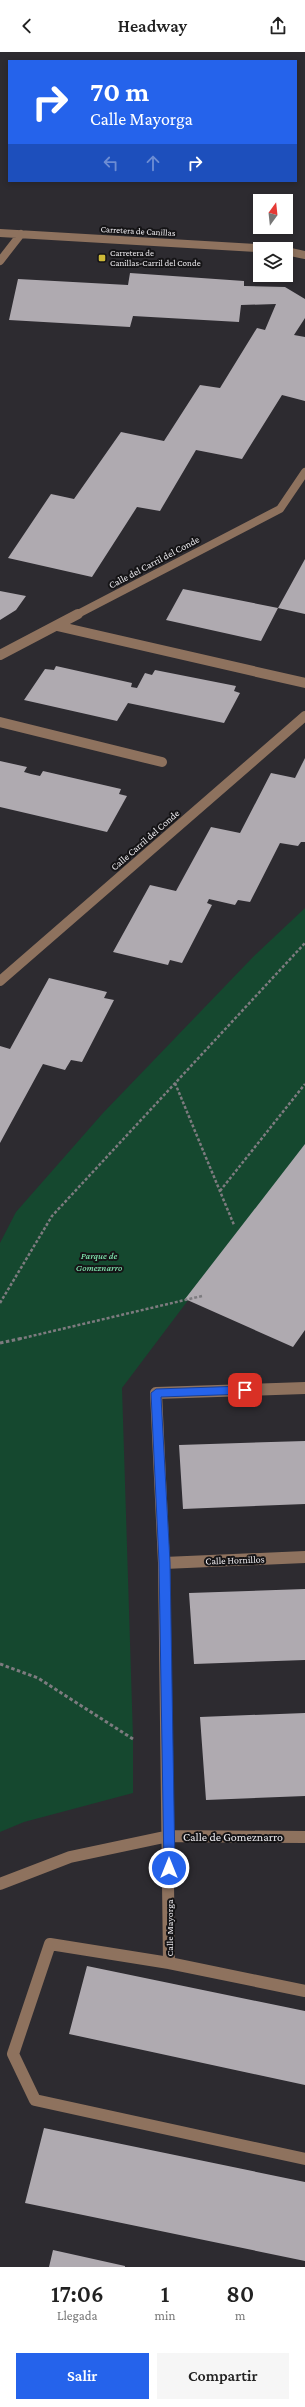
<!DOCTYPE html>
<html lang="es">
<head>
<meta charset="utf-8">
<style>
  :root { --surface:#fff; --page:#f6f6f6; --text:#222; --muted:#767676; --accent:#2563eb }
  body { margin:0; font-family:"Crimson Pro",serif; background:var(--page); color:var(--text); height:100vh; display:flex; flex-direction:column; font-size:15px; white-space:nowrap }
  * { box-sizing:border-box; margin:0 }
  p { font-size:13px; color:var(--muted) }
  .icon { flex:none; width:22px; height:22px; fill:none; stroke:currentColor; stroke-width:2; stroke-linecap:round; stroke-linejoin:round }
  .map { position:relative; height:2215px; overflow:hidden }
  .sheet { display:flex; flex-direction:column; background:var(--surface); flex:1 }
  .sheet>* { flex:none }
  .hud { position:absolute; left:8px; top:8px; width:289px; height:122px; border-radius:0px; box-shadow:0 2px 6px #0003; background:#2563eb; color:#fff; overflow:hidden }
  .needle { width:26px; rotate:15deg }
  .buttons { position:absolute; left:253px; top:142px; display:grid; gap:8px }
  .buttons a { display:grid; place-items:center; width:40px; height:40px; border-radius:0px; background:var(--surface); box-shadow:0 2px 6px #0003; font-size:20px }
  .pin { position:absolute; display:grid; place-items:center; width:34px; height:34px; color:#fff; margin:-17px; border-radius:8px; box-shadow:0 2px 6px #0006 }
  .me { position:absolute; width:44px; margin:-22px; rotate:0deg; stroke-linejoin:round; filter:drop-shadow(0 0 3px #0008) }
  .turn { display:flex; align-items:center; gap:14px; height:84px; padding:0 16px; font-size:18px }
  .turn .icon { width:52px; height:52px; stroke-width:2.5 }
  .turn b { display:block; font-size:28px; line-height:34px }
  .lanes { display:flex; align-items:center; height:38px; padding:0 16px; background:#0003; justify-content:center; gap:20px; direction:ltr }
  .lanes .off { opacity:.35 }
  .eta { display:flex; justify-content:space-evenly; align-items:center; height:68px; text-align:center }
  .eta b { font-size:24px; font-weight:600; line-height:28px }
  .button { display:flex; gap:8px; margin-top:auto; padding:8px 16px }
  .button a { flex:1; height:46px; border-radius:0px; background:var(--accent); color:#fff; font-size:16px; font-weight:600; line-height:46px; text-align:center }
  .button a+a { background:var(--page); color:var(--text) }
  header { display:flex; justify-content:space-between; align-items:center; height:52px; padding:0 16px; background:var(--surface); font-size:18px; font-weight:600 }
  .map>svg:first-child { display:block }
</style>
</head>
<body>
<header><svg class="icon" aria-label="back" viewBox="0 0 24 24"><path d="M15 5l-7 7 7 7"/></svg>Headway<svg class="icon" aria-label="share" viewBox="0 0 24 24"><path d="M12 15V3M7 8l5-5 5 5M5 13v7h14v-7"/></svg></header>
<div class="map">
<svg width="305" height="2215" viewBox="0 0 305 2215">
  <rect width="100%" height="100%" fill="#2d2b30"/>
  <!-- green -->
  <path fill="#15482f" d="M305 856V1093L122 1336 133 1685V1741L24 1770 0 1780V1191L16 1160 103 1061 253 905Z"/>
  <!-- building -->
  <path fill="#afaab0" d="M130 221 244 229V234L285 235 305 247V266L294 283 305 285V349L282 343 242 407 196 398 160 459 137 455 92 525 8 506 51 442 74 447 121 380 164 389 200 333 220 336 257 276 265 278 276 252 241 253 239 270 133 264 130 275 9 268 18 227 128 233Z
    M305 507V562L278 556Z
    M183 537 278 556 261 589 166 568Z
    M0 539 26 544 16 558 0 568Z
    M56 614 132 631 131 635 137 636 145 621 152 623 155 618 236 634 234 639 240 641 224 671 128 651 117 669 24 648 45 617 54 618Z
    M305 706V790H301L298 794 280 791 250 850 238 848 235 853 209 847 207 851 212 853 182 911 170 908 168 913 113 900 150 833 176 839 211 775 240 781 271 721 295 726Z
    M0 709 27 715 24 720 31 722 40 724 43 719 121 737 119 742 127 744 107 780 0 755Z
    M49 926 107 940 104 946 114 948 82 1010 71 1008 65 1018 43 1012 0 1091V994L10 997Z
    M305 1092V1278L293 1295 185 1247Z
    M305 1389V1452L183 1457 179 1393Z
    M305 1537V1608L194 1612 189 1541Z
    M305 1661V1744L206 1748 200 1665Z
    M87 1914 305 1959V2033L69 1982Z
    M44 2076 305 2130V2209L25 2151Z
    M53 2198 125 2214V2215H49Z"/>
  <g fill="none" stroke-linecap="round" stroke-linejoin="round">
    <!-- path-far1 -->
    <path stroke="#7d7b7f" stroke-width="2.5" stroke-dasharray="3 2" stroke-linecap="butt" d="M175 1031 234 1173
      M220 1139 305 1032
      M0 1251 52 1164 305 891
      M19 1287 202 1244"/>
    <!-- path -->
    <path stroke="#7d7b7f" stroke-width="3" stroke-dasharray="3.5 2.5" stroke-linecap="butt" d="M0 1291 23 1286
      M0 1612 38 1626 133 1687"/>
    <!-- minor-far2 -->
    <path stroke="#8e725e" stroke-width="8" d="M0 181 275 197
      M286 199 305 203
      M0 209 21 182
      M76 563 280 457 305 420"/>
    <!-- minor-far1 -->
    <path stroke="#8e725e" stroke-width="10" d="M57 574 305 631
      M0 603 78 562
      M0 670 162 710
      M0 929 305 664"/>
    <!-- minor -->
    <path stroke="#8e725e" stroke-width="12" d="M164 1511 305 1505
      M0 1832 70 1805 169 1784 305 1785
      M169 1911 164 1511 156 1341 305 1336
      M305 1939 169 1911 50 1892 13 2002 35 2048 305 2107"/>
  </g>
  <!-- route -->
  <path fill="#2563eb" stroke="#184099" d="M245 1334 250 1338 245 1342 161 1345 170 1510 175 1816 169 1821 164 1816 159 1510 151 1341 156 1337Z"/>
  <!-- markers -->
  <rect fill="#cdb938" stroke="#151416" stroke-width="1.5" x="98" y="202" width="8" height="8" rx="2"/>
  <g text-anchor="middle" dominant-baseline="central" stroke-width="4" stroke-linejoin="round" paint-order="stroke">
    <!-- far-street labels -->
    <g font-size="9" fill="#eae8ec" stroke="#151416">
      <text transform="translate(138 179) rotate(3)">Carretera de Canillas</text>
    </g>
    <!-- far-poi labels -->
    <g font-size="9" fill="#eae8ec" stroke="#151416" text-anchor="start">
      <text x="110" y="201">Carretera de<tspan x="110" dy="10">Canillas-Carril del Conde</tspan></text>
    </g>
    <!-- street labels -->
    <g font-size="10" fill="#eae8ec" stroke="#151416">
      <text transform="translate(154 510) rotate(-28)">Calle del Carril del Conde</text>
      <text transform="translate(145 788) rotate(-41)">Calle Carril del Conde</text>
      <text transform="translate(235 1508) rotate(-2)">Calle Hornillos</text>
      <text transform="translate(169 1876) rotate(-90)">Calle Mayorga</text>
    </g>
    <!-- park labels -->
    <g font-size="10" font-style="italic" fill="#88f6bb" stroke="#151416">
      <text x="99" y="1203">Parque de<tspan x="99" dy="12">Gomeznarro</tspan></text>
    </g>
    <!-- near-street labels -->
    <g font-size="12" fill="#eae8ec" stroke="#151416">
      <text x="233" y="1785">Calle de Gomeznarro</text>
    </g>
  </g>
</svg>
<div class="buttons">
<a><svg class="needle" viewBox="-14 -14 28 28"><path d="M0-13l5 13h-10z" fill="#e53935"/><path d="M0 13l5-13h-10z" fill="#767676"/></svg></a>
<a><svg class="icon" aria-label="layers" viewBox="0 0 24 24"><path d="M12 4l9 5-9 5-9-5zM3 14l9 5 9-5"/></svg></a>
</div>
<div class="pin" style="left:245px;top:1338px;background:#d93025"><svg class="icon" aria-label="arrive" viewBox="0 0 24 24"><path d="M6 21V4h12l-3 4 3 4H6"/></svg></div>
<svg class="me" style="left:169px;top:1816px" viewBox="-20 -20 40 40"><circle r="17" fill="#2563eb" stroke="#fff" stroke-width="3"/><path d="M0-11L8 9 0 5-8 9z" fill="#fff"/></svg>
<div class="hud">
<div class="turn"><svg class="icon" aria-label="right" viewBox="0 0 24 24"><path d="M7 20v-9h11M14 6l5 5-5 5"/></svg><div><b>70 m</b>Calle Mayorga</div></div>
<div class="lanes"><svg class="icon off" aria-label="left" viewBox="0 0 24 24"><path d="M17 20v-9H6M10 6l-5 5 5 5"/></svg><svg class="icon off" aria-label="ahead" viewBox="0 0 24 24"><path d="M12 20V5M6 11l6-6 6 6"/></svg><svg class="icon" aria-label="right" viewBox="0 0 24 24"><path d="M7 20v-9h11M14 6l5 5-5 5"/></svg></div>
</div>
</div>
<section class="sheet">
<div class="eta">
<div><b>17:06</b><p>Llegada</p></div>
<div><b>1</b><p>min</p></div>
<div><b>80</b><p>m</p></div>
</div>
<div class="button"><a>Salir</a><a>Compartir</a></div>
</section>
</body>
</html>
